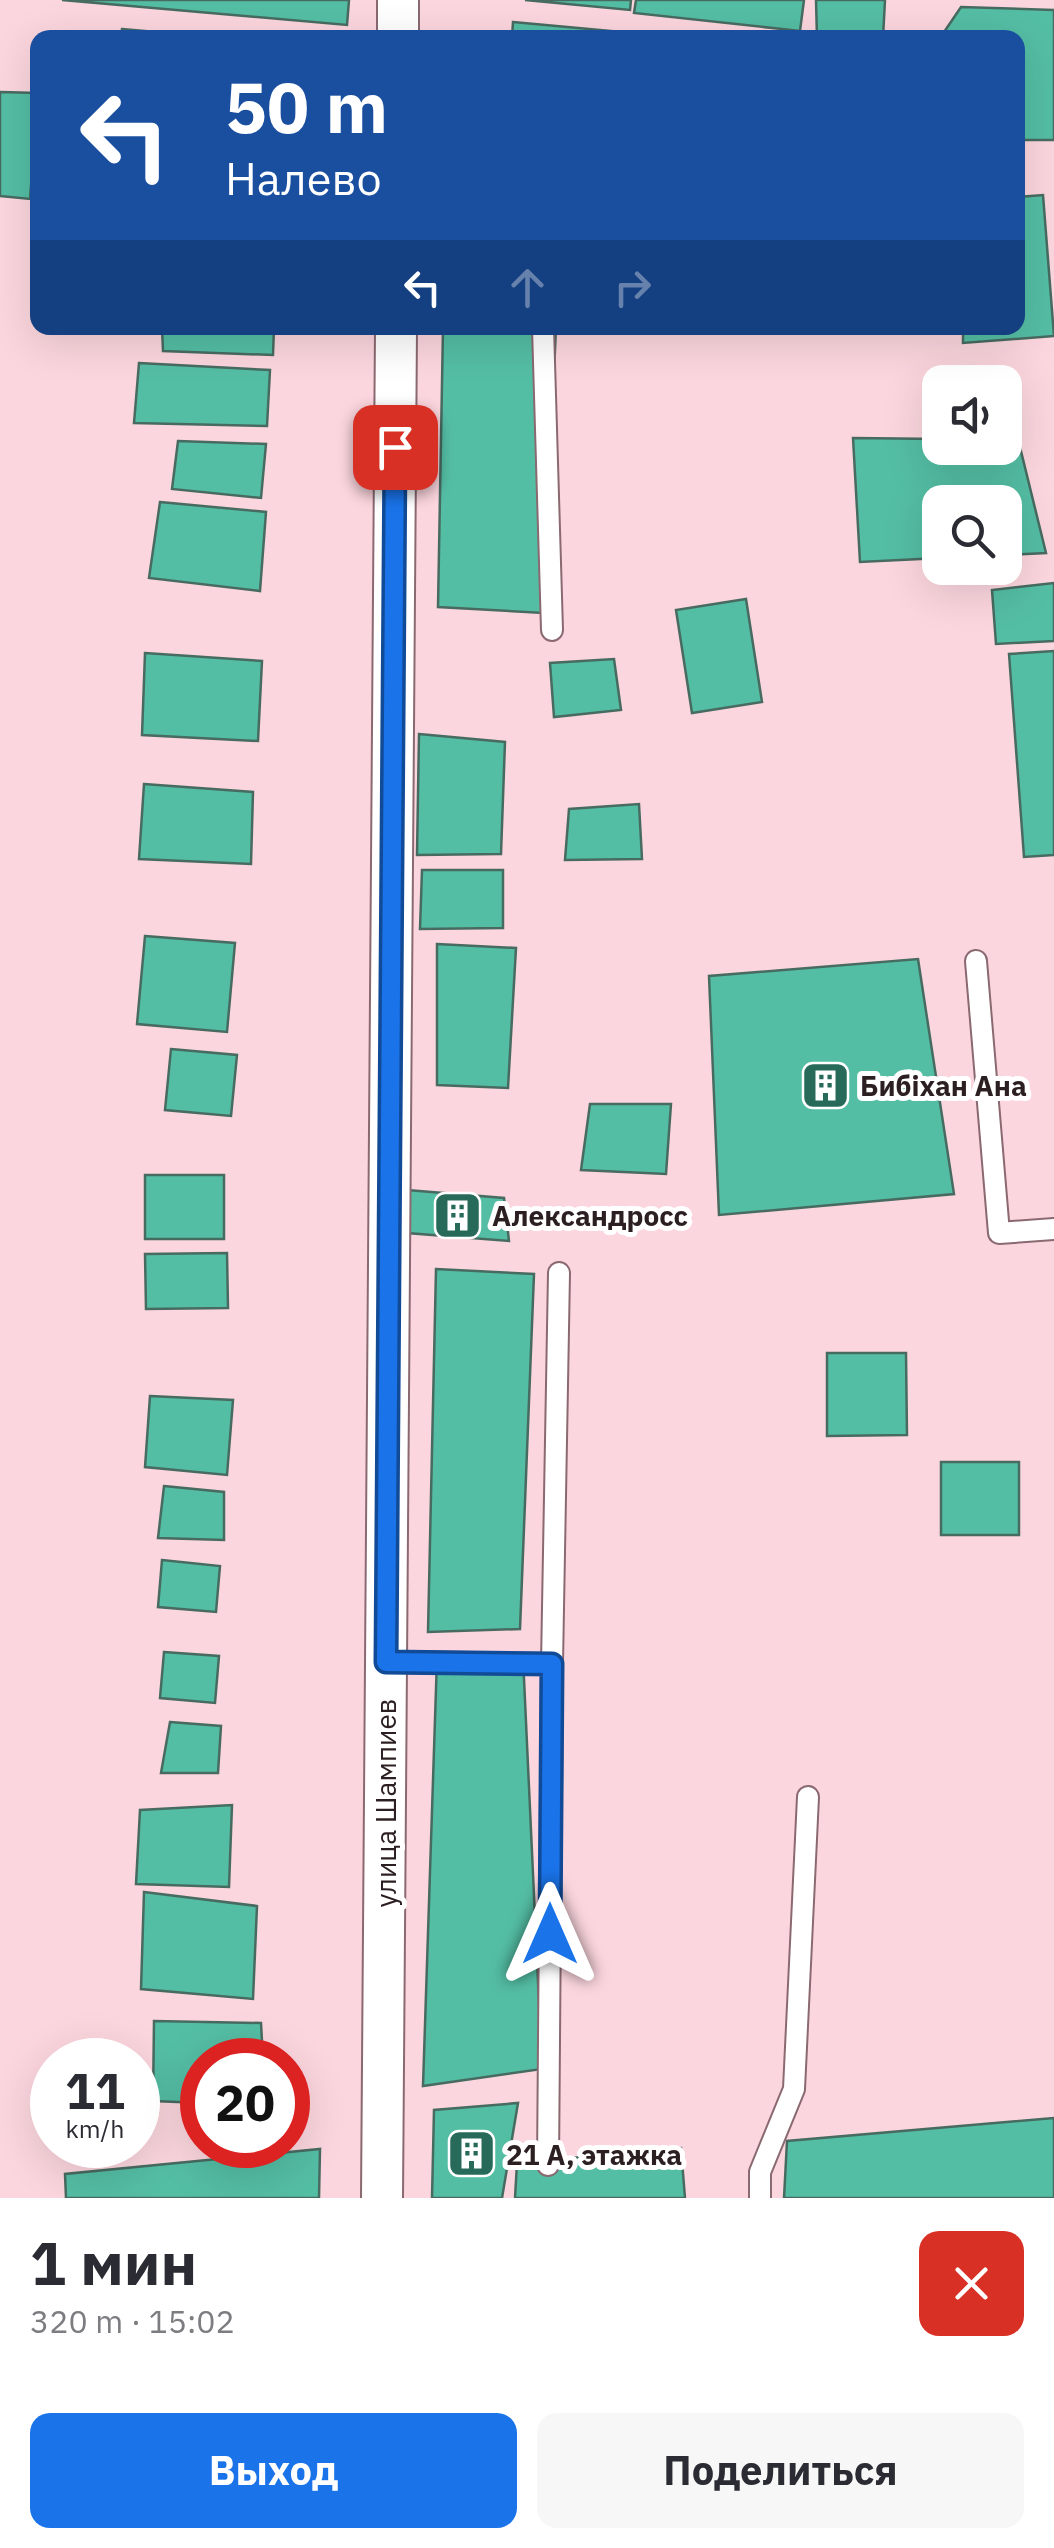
<!DOCTYPE html>
<html lang="ru">
<head>
<meta charset="utf-8">
<style>
  :root { --surface:#fff; --page:#f7f7f7; --text:#2b2b33; --muted:#7c7c81; --accent:#1a73e8 }
  body { margin:0; font-family:"IBM Plex Sans",sans-serif; background:var(--page); color:var(--text); height:100vh; display:flex; flex-direction:column; font-size:38px; white-space:nowrap }
  * { box-sizing:border-box; margin:0 }
  p { font-size:32px; color:var(--muted) }
  .icon { flex:none; width:55px; height:55px; fill:none; stroke:currentColor; stroke-width:2; stroke-linecap:round; stroke-linejoin:round }
  .map { position:relative; height:2198px; overflow:hidden }
  .details { display:flex; flex-direction:column; background:var(--surface); flex:1 }
  .details>* { flex:none }
  .top-card { position:absolute; left:30px; top:30px; width:995px; height:305px; border-radius:20px; box-shadow:0 10px 40px #0002; background:#1a4fa0; color:#fff; overflow:hidden }
  .buttons { position:absolute; left:922px; top:365px; display:grid; gap:20px }
  .buttons a { display:grid; place-items:center; width:100px; height:100px; border-radius:20px; background:var(--surface); box-shadow:0 10px 40px #0002; font-size:50px }
  .speed { position:absolute; left:30px; top:2038px; display:flex; gap:20px; font-size:50px; font-weight:700; text-align:center }
  .speed>* { display:grid; place-content:center; width:130px; height:130px; border-radius:50%; background:var(--surface); box-shadow:0 10px 40px #0002; line-height:1 }
  .speed small { font-size:25px; font-weight:400 }
  .speed .limit { border:15px solid #d22; background:#fff; color:#111 }
  .pin { position:absolute; display:grid; place-items:center; width:85px; height:85px; color:#fff; margin:-42px; border-radius:20px; box-shadow:0 5px 15px #0006 }
  .me { position:absolute; width:110px; margin:-55px; rotate:0deg; stroke-linejoin:round; filter:drop-shadow(0 0 8px #0008) }
  .turn { display:flex; align-items:center; gap:35px; height:210px; padding:0 30px; font-size:45px }
  .turn .icon { width:130px; height:130px; stroke-width:2.5 }
  .turn b { display:block; font-size:70px; line-height:85px }
  .lanes { display:flex; align-items:center; height:95px; padding:0 30px; background:#0003; justify-content:center; gap:50px; direction:ltr }
  .lanes .off { opacity:.35 }
  .round { display:grid; place-items:center; flex:none; width:105px; height:105px; border-radius:20px; background:var(--page) }
  .head { display:flex; align-items:center; justify-content:space-between; height:170px; padding:0 30px }
  h1 { font-size:60px; font-weight:700; line-height:75px }
  .action { display:flex; gap:20px; margin-top:auto; padding:20px 30px }
  .action a { flex:1; height:115px; border-radius:20px; background:var(--accent); color:#fff; font-size:40px; font-weight:700; line-height:115px; text-align:center }
  .action a+a { background:var(--page); color:var(--text) }
  .map>svg:first-child { display:block }
</style>
</head>
<body>
<div class="map">
<svg width="1054" height="2198" viewBox="0 0 1054 2198">
  <rect width="100%" height="100%" fill="#fcd6de"/>
  <!-- building -->
  <path fill="#54bea4" stroke="#486b61" stroke-width="2.5" d="M62 0H349L347 25Z
    M525 0H631L630 10Z
    M636 0H804L800 31 634 13Z
    M816 0H885L883 38H817Z
    M961 7 1054 10V140H1018V38H940Z
    M513 22 687 38H512Z
    M122 29 224 38H121Z
    M0 92 38 93 30 199 0 196Z
    M1043 195 1054 336 963 343V328H1018V197Z
    M162 328H274L273 355 163 351Z
    M443 328H556L543 613 438 607Z
    M139 363 270 370 267 426 134 423Z
    M853 438 940 439V448H1005V439H1018L1046 553 1005 555V502H940V558L860 562Z
    M178 441 266 444 261 498 172 489Z
    M160 502 266 512 260 591 149 578Z
    M1054 583V641L996 644 992 590Z
    M746 599 762 702 692 713 676 610Z
    M1054 651V855L1024 857 1009 654Z
    M145 653 262 661 258 741 142 735Z
    M614 659 621 710 554 717 550 663Z
    M419 734 505 742 501 854 417 855Z
    M144 784 253 792 251 864 139 859Z
    M639 804 642 859 565 860 569 809Z
    M422 870H503V928L420 929Z
    M145 936 235 943 227 1032 137 1024Z
    M437 944 516 948 508 1088 437 1085Z
    M918 959 954 1194 719 1215 709 976Z
    M171 1049 237 1055 231 1116 165 1110Z
    M590 1104H671L666 1174 581 1170Z
    M145 1175H224V1239H145Z
    M407 1190 504 1198 509 1241 407 1233Z
    M227 1253 228 1308 146 1309 145 1254Z
    M436 1269 534 1274 520 1629 428 1632Z
    M827 1353H906L907 1435 827 1436Z
    M150 1396 233 1400 227 1475 145 1467Z
    M941 1462H1019V1535H941Z
    M164 1486 224 1492V1540L158 1538Z
    M162 1560 220 1566 216 1612 158 1607Z
    M164 1652 219 1656 215 1703 160 1698Z
    M523 1657 542 2069 423 2086 437 1658Z
    M170 1722 221 1726 218 1773H161Z
    M232 1805 229 1887 136 1884 140 1810Z
    M144 1892 257 1906 253 1999 141 1989Z
    M154 2021 261 2023 263 2060H202V2103L153 2101Z
    M518 2103 502 2198H432L434 2110Z
    M1054 2118V2198H784L787 2141Z
    M681 2148 685 2198H515L517 2163Z
    M320 2149 319 2198H66L65 2174Z"/>
  <g fill="none" stroke-linecap="round" stroke-linejoin="round">
    <defs>
      <path id="service" d="M543 328 552 630
        M976 961 999 1233 1054 1229
        M386 1662 552 1664 548 2165
        M552 1664 559 1273
        M760 2198V2172L794 2089 808 1797"/>
      <path id="minor" d="M398 38V0
        M382 2198 396 328"/>
    </defs>
    <!-- service casing -->
    <use href="#service" stroke="#8a6971" stroke-width="24"/>
    <!-- minor casing -->
    <use href="#minor" stroke="#8a6971" stroke-width="44"/>
    <!-- service -->
    <use href="#service" stroke="#fff" stroke-width="20"/>
    <!-- minor -->
    <use href="#minor" stroke="#fff" stroke-width="40"/>
  </g>
  <g fill="none" stroke-linecap="round" stroke-linejoin="round">
    <defs>
      <path id="route" d="M395 447 386 1662 552 1664 550 1934"/>
    </defs>
    <!-- route casing -->
    <use href="#route" stroke="#114b97" stroke-width="25"/>
    <!-- route -->
    <use href="#route" stroke="#1a73e8" stroke-width="18"/>
  </g>
  <!-- icons -->
  <defs>
    <symbol id="building-square" viewBox="-11 -11 22 22"><rect x="-9" y="-9" width="18" height="18" rx="4" fill="#276a5a" stroke="#fff"/><path d="M-4-6H4V6H1V3H-1V6H-4ZM-2.5-4.3h1.7v1.8h-1.7ZM.8-4.3h1.7v1.8H.8ZM-2.5-1h1.7V.8h-1.7ZM.8-1h1.7V.8H.8Z" fill="#fff"/></symbol>
  </defs>
  <g fill-rule="evenodd">
    <use href="#building-square" x="798" y="1058" width="55" height="55"/>
    <use href="#building-square" x="430" y="1188" width="55" height="55"/>
    <use href="#building-square" x="444" y="2126" width="55" height="55"/>
  </g>
  <g text-anchor="middle" dominant-baseline="central" stroke-width="10" stroke-linejoin="round" paint-order="stroke">
    <!-- poi labels -->
    <g font-size="28" font-weight="bold" fill="#2c1f22" stroke="#fff" text-anchor="start">
      <text x="860" y="1085">Бибіхан Ана</text>
      <text x="492" y="1215">Александросс</text>
      <text x="506" y="2154">21 А, этажка</text>
    </g>
    <!-- street labels -->
    <g font-size="28" fill="#2c1f22" stroke="#fff">
      <text transform="translate(385 1803) rotate(-90)">улица Шампиев</text>
    </g>
  </g>
</svg>
<div class="buttons">
<a><svg class="icon" aria-label="sound" viewBox="0 0 24 24"><path d="M4 9h4l5-4v14l-5-4H4zM17 9q2 3 0 6"/></svg></a>
<a><svg class="icon" aria-label="search" viewBox="0 0 24 24"><circle cx="10" cy="10" r="6"/><path d="M15 15l6 6"/></svg></a>
</div>
<div class="speed"><div>11<small>km/h</small></div><div class="limit">20</div></div>
<div class="pin" style="left:395px;top:447px;background:#d93025"><svg class="icon" aria-label="arrive" viewBox="0 0 24 24"><path d="M6 21V4h12l-3 4 3 4H6"/></svg></div>
<svg class="me" style="left:550px;top:1934px" viewBox="-20 -20 40 40"><path d="M0-17L14 15 0 8-14 15z" fill="#1a73e8" stroke="#fff" stroke-width="4"/></svg>
<div class="top-card">
<div class="turn"><svg class="icon" aria-label="left" viewBox="0 0 24 24"><path d="M17 20v-9H6M10 6l-5 5 5 5"/></svg><div><b>50 m</b>Налево</div></div>
<div class="lanes"><svg class="icon" aria-label="left" viewBox="0 0 24 24"><path d="M17 20v-9H6M10 6l-5 5 5 5"/></svg><svg class="icon off" aria-label="ahead" viewBox="0 0 24 24"><path d="M12 20V5M6 11l6-6 6 6"/></svg><svg class="icon off" aria-label="right" viewBox="0 0 24 24"><path d="M7 20v-9h11M14 6l5 5-5 5"/></svg></div>
</div>
</div>
<section class="details">
<div class="head"><div><h1>1 мин</h1><p>320 m · 15:02</p></div><a class="round" style="background:#d93025;color:#fff"><svg class="icon" aria-label="close" viewBox="0 0 24 24"><path d="M6 6l12 12M18 6L6 18"/></svg></a></div>
<div class="action"><a>Выход</a><a>Поделиться</a></div>
</section>
</body>
</html>
